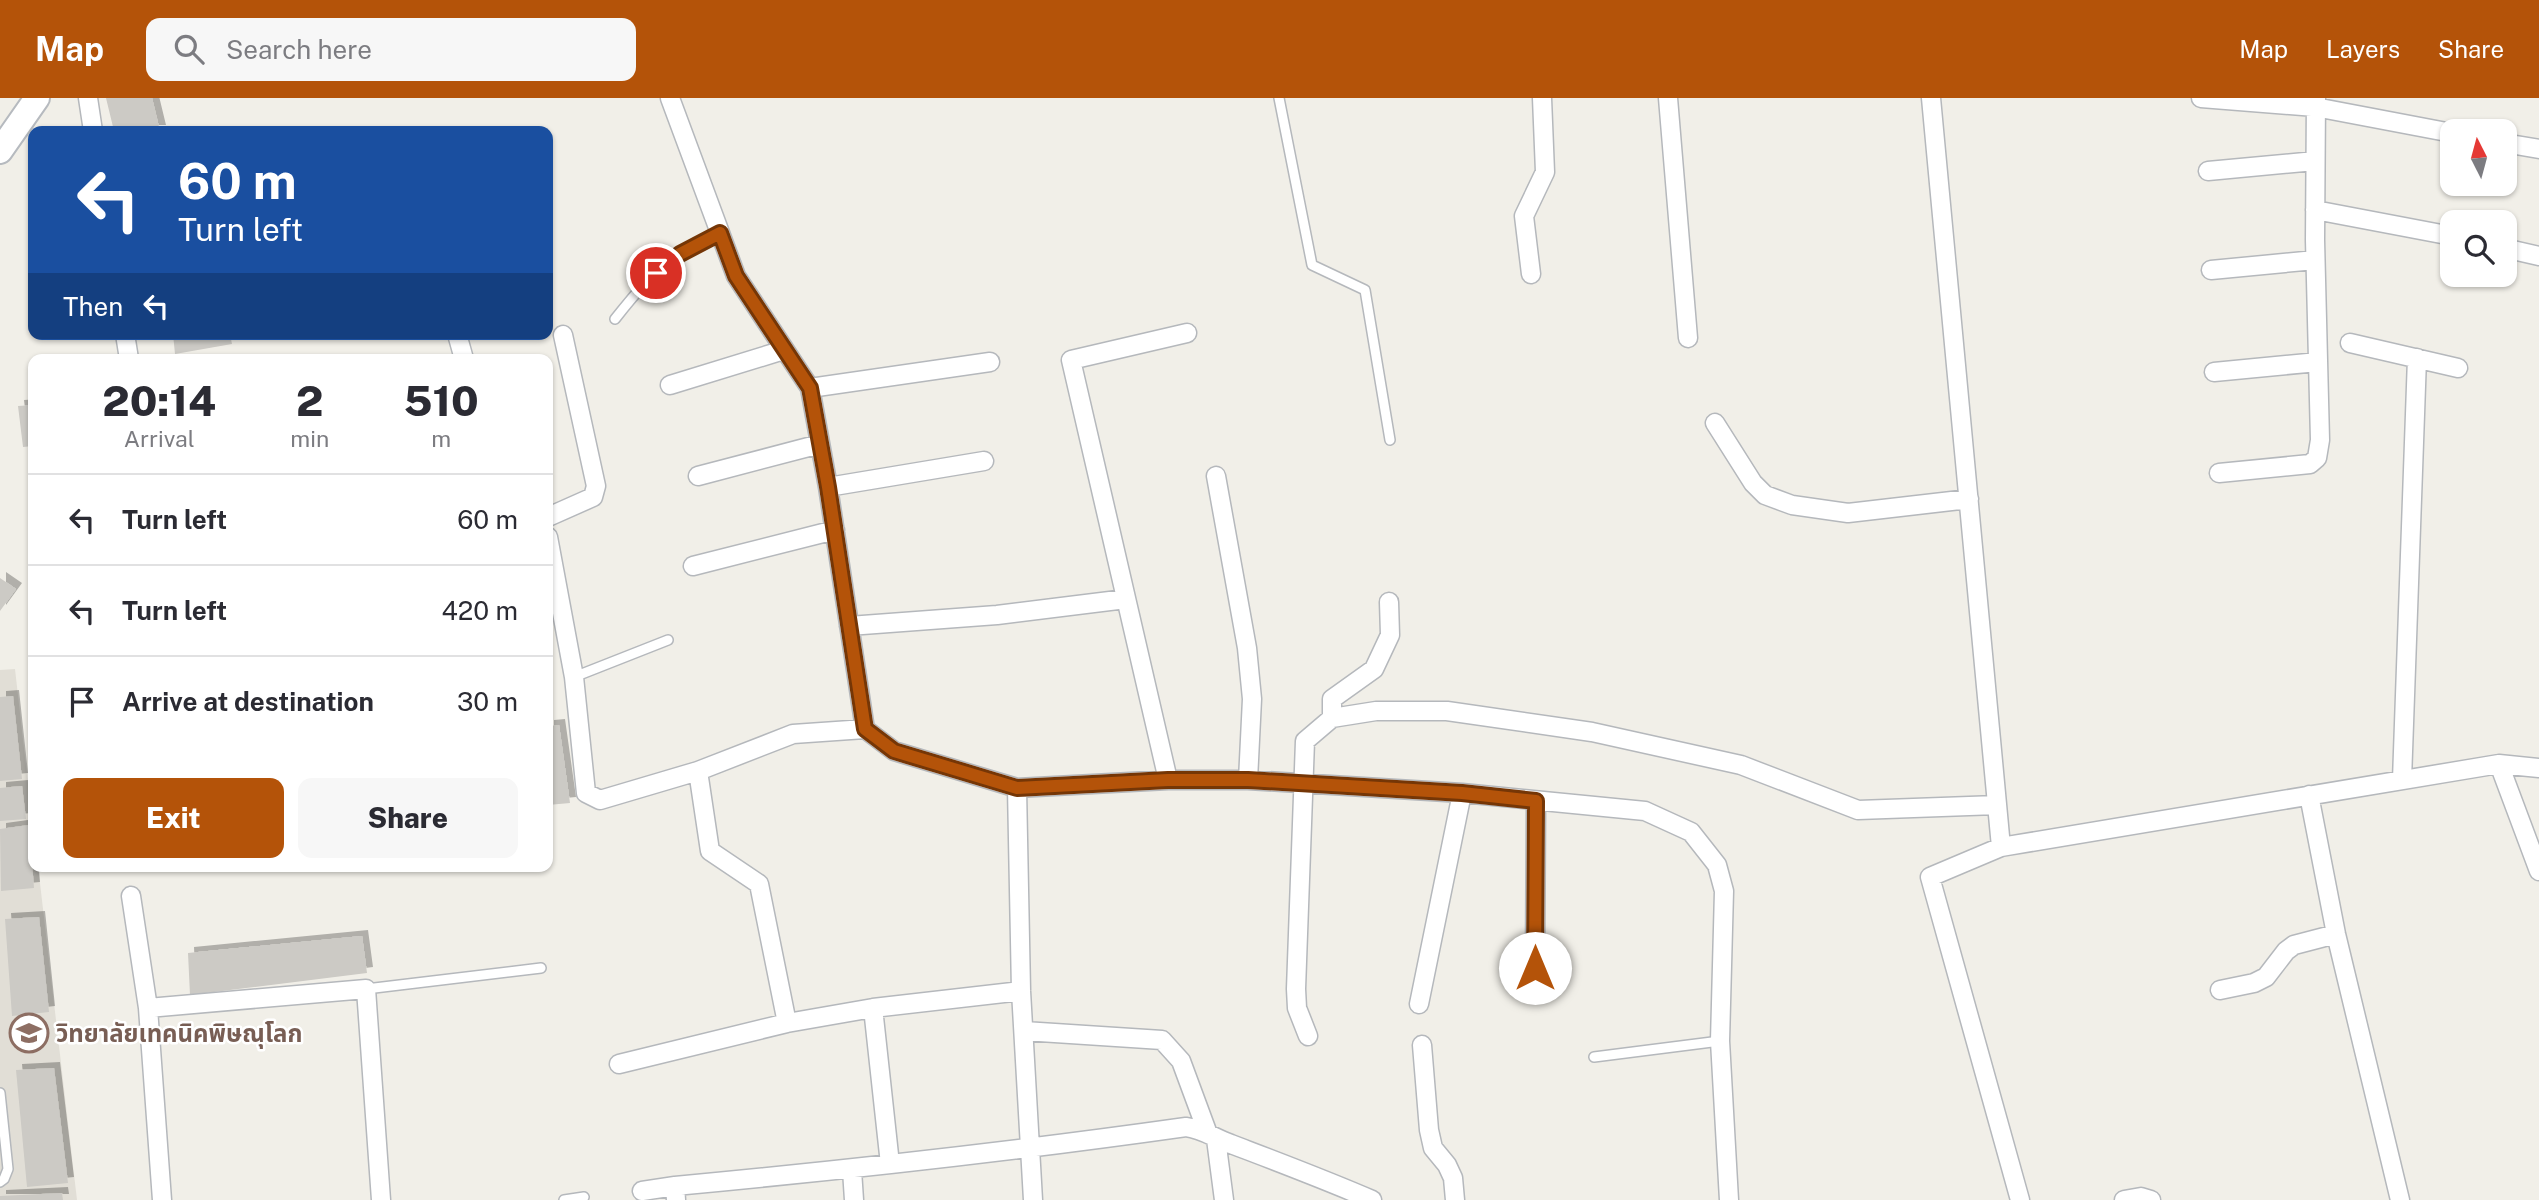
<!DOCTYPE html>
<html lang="en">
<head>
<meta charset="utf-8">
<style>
  :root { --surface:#fff; --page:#f7f7f7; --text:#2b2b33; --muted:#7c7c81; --line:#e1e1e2; --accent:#b45309 }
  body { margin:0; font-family:"Public Sans","Noto Sans Thai",sans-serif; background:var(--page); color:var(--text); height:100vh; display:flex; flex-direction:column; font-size:26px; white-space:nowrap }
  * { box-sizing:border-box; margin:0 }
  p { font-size:23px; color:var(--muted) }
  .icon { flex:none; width:38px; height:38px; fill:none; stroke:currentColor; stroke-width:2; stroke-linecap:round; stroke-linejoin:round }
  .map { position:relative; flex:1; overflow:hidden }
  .drawer { position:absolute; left:28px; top:256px; width:525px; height:518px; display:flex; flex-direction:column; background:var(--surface); border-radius:14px; box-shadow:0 2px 5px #0004 }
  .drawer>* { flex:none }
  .banner { position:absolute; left:28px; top:28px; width:525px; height:214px; border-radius:14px; box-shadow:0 2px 5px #0004; background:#1a4fa0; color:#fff; overflow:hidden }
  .needle { width:46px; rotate:354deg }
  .controls { position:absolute; left:2440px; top:21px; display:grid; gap:14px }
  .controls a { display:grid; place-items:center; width:77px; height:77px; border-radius:14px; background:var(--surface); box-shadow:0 2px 5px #0004; font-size:35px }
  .pin { position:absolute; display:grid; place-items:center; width:60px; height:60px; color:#fff; margin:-30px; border:4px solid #fff; border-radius:50%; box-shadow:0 2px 7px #0007 }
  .me { position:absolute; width:77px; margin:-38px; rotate:0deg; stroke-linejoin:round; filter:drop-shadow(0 0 5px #0008) }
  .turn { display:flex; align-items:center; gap:24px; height:147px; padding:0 35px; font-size:32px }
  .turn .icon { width:91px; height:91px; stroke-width:2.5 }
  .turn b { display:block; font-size:49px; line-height:60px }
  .then { display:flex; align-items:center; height:66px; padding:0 35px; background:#0003; gap:14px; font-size:26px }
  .eta { display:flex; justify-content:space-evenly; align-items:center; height:119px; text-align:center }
  .eta b { font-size:42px; font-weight:800; line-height:49px }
  .cta { display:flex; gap:14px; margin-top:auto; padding:14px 35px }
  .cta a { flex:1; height:80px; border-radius:14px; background:var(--accent); color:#fff; font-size:28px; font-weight:800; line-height:80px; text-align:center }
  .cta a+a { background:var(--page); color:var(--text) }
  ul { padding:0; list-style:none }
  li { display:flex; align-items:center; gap:21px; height:91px; padding:0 35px; border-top:2px solid var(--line) }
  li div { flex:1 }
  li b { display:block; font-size:26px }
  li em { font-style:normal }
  header { display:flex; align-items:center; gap:42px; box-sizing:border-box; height:98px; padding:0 35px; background:var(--accent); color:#fff }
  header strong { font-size:33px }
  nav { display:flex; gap:38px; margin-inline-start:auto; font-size:24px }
  .search { width:490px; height:63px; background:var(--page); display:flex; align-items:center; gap:18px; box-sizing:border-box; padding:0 24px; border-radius:14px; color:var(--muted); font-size:26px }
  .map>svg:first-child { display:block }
</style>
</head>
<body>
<header>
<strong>Map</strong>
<div class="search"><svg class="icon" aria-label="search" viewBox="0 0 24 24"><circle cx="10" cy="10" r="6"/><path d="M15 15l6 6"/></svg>Search here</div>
<nav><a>Map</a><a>Layers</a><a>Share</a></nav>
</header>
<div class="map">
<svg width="2539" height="1102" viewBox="0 0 2539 1102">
  <defs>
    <filter id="shadow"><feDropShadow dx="6" dy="-6" stdDeviation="0" flood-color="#0004"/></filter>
  </defs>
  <rect width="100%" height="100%" fill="#f1efe8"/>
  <!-- education -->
  <path fill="#e1ded6" d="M15 571 33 730V768H38L77 1102H0V572Z"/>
  <!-- building -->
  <path fill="#cccac5" filter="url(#shadow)" d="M106 0H152L160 33H114Z
    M173 236H230L232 246 175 256Z
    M33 307V348L23 349 18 308Z
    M0 480 16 491 0 513Z
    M548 516 553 531 548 533Z
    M13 598 22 681 0 683V599Z
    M559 627 570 705 548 707V628Z
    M22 688 26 721 0 723V690Z
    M29 727 34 790 1 793 0 731Z
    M39 819 49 914 12 918 5 821Z
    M362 838 367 875 190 897 188 855Z
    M54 970 68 1085 27 1089 16 972Z
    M62 1095 63 1102H0V1098Z"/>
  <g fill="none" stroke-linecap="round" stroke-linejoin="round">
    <defs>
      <path id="lane" d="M1279 0 1312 167 1365 192 1390 342
        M615 221C634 197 655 171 681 155 693 148 707 142 720 135
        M574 579 668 542
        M366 891 541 870
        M1594 959 1720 943
        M0 995 8 1071 4 1081 0 1084
        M564 1102 584 1099"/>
      <path id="street" d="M88 0 93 33
        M670 0 736 178 810 290 828 389 865 631
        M1668 0 1688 240
        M1931 0 2001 749 2499 666 2539 670
        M2201 0 2315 9 2452 35
        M2504 45 2539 51
        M2208 73 2315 63
        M2315 112 2452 138
        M2504 150 2539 158
        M2211 172 2315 162
        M1531 176 1524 118 1545 74 1542 0
        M125 236 129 261
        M457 236 464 261
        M2350 245 2458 270
        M2214 274 2318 264
        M670 287 784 252
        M810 290 990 264
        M1715 325 1753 385 1765 397 1792 407 1848 415 1969 401
        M2219 375 2310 366 2317 360 2320 342 2315 142 2316 0
        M698 378 820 346
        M1216 378 1247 550 1252 601 1248 682
        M828 389 984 363
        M548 419 593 399 596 388 563 237
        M548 439 574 579 586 695 600 702 698 673 793 636 865 631 894 653 1017 690 1168 682H1248L1462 695 1645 713 1691 734 1717 767 1724 793 1720 943 1729 1102
        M693 468 835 432
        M849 528 997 517 1126 501
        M1332 620V601L1374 571 1390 537 1389 504
        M2499 666 2539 773
        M698 673 710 753 759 786 787 925
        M1168 682 1071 262 1187 235
        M2402 682 2417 260
        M1017 690 1021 893 1033 1102
        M2309 697 2336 836 2400 1102
        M2001 749 1930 779 2020 1102
        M131 798 148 910 162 1102
        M1535 870 1536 703
        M2220 892 2254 885 2266 879 2286 853 2294 847 2336 836
        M1419 906 1462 695
        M148 910 366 891 381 1102
        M873 910 1021 893
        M1024 933 1162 942 1181 963 1208 1036
        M1308 938 1297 910 1296 891 1305 643 1332 620 1376 613H1447L1592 634 1741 667 1858 712 1997 707
        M1422 947 1429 1032 1433 1050 1447 1067 1453 1080 1455 1102
        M619 966 787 925 873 910 890 1066
        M1216 1041 1224 1102
        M852 1072 854 1102
        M675 1088C846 1072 1016 1053 1186 1029 1203 1031 1214 1040 1231 1046 1278 1064 1326 1082 1372 1102
        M642 1093 675 1088 676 1102
        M2124 1102 2141 1099 2151 1102"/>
      <path id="secondary" d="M0 53 37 0"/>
    </defs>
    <!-- lane casing -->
    <use href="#lane" stroke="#b5b8bc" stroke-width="12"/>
    <!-- street casing -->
    <use href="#street" stroke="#b5b8bc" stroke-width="21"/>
    <!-- secondary casing -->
    <use href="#secondary" stroke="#b6babf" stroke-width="28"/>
    <!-- lane -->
    <use href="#lane" stroke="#fff" stroke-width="9"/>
    <!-- street -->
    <use href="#street" stroke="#fff" stroke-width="18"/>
    <!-- secondary -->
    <use href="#secondary" stroke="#fff" stroke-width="24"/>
  </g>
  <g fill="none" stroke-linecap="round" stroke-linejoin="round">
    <defs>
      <path id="route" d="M656 175 680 156 720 135 736 178 810 290 828 389 865 631 894 653 1017 690 1168 682H1248L1462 695 1536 703 1535 870"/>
    </defs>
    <!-- route casing -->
    <use href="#route" stroke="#753606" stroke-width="18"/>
    <!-- route -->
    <use href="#route" stroke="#b45309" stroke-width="12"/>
  </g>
  <!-- icons -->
  <defs>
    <symbol id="school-ring" viewBox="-11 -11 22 22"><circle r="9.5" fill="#fff" stroke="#8d6e63" stroke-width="1.5"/><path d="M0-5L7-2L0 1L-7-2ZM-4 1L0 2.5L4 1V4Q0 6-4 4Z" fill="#8d6e63"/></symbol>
  </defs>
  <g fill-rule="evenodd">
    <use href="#school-ring" x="7" y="913" width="44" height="44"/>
  </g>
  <g text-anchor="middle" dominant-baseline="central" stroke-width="5" stroke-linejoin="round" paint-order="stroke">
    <!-- education labels -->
    <g font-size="24" font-weight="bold" fill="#785e54" stroke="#fff" text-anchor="start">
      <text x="56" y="935">วิทยาลัยเทคนิคพิษณุโลก</text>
    </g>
  </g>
</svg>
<div class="controls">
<a><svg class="needle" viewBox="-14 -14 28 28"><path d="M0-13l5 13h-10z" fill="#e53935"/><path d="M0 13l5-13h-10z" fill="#7c7c81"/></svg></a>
<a><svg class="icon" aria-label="search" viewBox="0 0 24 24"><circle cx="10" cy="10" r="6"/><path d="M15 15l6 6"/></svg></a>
</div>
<div class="pin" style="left:656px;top:175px;background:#d93025"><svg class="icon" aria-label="arrive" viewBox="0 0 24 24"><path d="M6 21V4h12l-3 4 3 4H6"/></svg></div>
<svg class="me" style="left:1535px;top:870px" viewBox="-20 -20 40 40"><circle r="19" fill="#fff"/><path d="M0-13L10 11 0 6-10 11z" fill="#b45309"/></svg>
<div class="banner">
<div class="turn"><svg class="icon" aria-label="left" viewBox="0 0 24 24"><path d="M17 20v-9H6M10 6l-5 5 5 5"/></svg><div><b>60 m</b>Turn left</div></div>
<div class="then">Then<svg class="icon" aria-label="left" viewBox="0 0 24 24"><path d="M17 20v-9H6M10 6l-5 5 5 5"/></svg></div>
</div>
<section class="drawer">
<div class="eta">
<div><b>20:14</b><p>Arrival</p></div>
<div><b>2</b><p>min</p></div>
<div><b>510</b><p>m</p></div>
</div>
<ul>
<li><svg class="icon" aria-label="left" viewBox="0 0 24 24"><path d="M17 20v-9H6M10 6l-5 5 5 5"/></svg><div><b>Turn left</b></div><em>60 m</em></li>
<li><svg class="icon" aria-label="left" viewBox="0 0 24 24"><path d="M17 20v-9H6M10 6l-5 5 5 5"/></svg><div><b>Turn left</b></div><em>420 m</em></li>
<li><svg class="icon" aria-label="arrive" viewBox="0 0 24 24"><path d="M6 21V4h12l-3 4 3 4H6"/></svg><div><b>Arrive at destination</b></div><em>30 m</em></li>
</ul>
<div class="cta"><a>Exit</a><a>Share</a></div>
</section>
</div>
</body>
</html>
